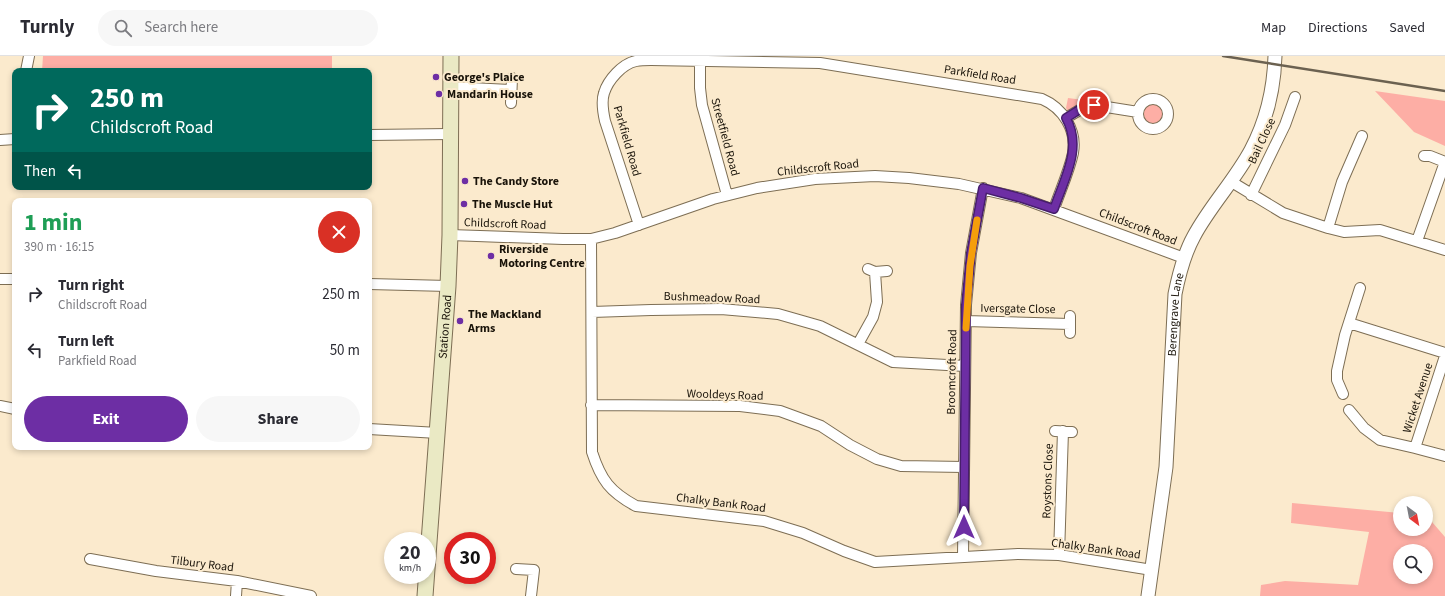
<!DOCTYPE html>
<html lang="en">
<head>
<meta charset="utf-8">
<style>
  :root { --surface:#fff; --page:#f7f7f7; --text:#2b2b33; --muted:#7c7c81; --line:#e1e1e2; --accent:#6d2ea4 }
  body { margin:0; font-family:"Source Sans 3",sans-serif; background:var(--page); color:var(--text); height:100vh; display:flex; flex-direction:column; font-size:15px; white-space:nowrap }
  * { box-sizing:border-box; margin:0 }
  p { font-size:13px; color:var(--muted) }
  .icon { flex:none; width:22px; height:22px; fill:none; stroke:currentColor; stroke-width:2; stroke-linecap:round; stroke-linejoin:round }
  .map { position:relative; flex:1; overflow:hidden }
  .details { position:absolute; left:12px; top:142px; width:360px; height:252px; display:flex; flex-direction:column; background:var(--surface); border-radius:8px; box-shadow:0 2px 6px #0003 }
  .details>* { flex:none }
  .hud { position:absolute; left:12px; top:12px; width:360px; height:122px; border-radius:8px; box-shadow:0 2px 6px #0003; background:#00695c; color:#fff; overflow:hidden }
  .needle { width:26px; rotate:148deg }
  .fabs { position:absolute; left:1393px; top:440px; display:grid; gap:8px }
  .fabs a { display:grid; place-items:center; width:40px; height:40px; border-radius:50%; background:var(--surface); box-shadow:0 2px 6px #0003; font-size:20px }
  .speed { position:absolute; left:384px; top:476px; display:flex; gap:8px; font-size:20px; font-weight:700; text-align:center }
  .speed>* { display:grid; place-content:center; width:52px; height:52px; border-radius:50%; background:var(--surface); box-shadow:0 2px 6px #0003; line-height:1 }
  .speed small { font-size:10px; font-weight:400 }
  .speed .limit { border:6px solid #d22; background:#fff; color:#111 }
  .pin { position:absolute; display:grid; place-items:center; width:34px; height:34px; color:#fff; margin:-17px; border:2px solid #fff; border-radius:50%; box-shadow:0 1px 4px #0007 }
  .me { position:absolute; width:44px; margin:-22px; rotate:0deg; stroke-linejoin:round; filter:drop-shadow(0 0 3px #0008) }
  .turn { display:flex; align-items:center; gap:14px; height:84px; padding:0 12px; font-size:18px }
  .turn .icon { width:52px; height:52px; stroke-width:2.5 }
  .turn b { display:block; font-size:28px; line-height:34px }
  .then { display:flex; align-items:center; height:38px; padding:0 12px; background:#0003; gap:8px; font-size:15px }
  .round { display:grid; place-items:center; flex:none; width:42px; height:42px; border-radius:21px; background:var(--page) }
  .summary { display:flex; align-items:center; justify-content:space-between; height:68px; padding:0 12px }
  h1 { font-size:24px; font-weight:700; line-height:30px; color:#1e9e55 }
  .primary-button { display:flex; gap:8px; margin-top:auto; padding:8px 12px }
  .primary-button a { flex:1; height:46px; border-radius:24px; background:var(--accent); color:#fff; font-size:16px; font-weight:700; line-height:46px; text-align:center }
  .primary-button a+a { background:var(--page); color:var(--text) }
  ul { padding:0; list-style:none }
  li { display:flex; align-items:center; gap:12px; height:56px; padding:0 12px }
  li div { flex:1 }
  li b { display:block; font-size:15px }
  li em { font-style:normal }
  header { display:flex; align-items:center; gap:24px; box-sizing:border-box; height:56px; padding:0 20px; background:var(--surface); border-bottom:1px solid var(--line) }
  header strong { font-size:19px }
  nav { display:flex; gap:22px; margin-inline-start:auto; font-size:14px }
  .search { width:280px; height:36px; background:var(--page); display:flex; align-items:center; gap:10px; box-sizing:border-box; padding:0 14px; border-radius:22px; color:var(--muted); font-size:15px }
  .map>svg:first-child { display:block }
</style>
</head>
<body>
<header>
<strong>Turnly</strong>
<div class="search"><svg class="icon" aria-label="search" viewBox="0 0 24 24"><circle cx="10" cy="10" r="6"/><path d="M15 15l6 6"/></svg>Search here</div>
<nav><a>Map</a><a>Directions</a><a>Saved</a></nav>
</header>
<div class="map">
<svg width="1445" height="540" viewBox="0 0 1445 540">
  <rect width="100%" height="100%" fill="#fbeacd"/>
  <!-- green -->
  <path fill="#fdaea5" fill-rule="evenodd" d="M43 0H332V15H42Z
    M1375 35 1445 45V90L1414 76Z
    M1068 42 1083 44 1082 50 1071 55H1068L1066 52Z
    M1141 58a12 12 0 1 1 24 0a12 12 0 1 1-24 0Z
    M1292 447 1400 457V473H1426V459L1445 481V540H1260L1261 529 1285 525 1358 529 1369 476 1291 467ZM1400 495H1426V521H1400Z"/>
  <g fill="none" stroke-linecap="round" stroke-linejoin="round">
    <defs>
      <path id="minor" d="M700 5V32L702 49 727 139
        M26 15 29 0
        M451 31 511 34
        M1138 58a15 15 0 1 1 30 0a15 15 0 1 1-30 0Z
        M511 47 512 22
        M1066 62 1083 52 1094 49 1138 56
        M369 79 450 78
        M0 84 15 83
        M1424 100H1430L1445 106
        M1230 125 1283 157 1328 172 1344 176 1380 174 1445 194
        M1251 139 1285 69 1295 41
        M639 169 605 65C603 56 601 46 604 37 608 24 622 8 636 5 641 4 646 4 651 4L820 7 1042 43C1063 52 1077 74 1073 97 1069 116 1060 135 1054 153
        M1328 172 1342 126 1362 80
        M450 179 563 183H591L615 177 713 143 757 132 815 123 875 120 909 122 959 128 1021 142 1184 202
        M591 183 592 396C601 424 610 436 636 450L764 465 803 477 844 495 875 506 1018 498 1059 499 1152 514
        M1417 185 1445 106
        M868 213 875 216 887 215
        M0 223H15
        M369 228 448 230
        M592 256 651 254 721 253 778 258 820 270 893 306 965 310
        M1070 260V277
        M966 265 1070 268
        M1349 267 1445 297
        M858 288 873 261 877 246 875 216
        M1343 338 1337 324V315L1345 279 1360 232
        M591 349 740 350 780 355 821 370 850 389 877 403 901 410 964 411
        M0 350 15 353
        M1349 354 1364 372 1380 384 1415 392 1445 300
        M369 373 438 377
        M1055 375 1072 376
        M1415 392 1445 400
        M1059 499 1063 375
        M963 501 966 249 971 197 983 132
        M90 503 156 515 237 525 311 540
        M516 513 534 514 531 540
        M236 540 237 525"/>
      <g id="tertiary">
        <path id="s1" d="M1148 540 1166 411 1175 238C1179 218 1184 198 1194 180 1210 150 1235 124 1251 94 1267 64 1274 33 1275 0"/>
      </g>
      <g id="secondary">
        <path id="s2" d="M425 540 448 230 450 179 451 0"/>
      </g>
    </defs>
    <!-- minor casing -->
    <use href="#minor" stroke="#7d6e54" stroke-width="12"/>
    <!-- tertiary casing -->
    <use href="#tertiary" stroke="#7d6e54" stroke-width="15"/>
    <!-- secondary casing -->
    <use href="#secondary" stroke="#7d6e54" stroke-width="17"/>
    <!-- minor -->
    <use href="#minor" stroke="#fff" stroke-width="10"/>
    <!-- tertiary -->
    <use href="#tertiary" stroke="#fff" stroke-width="13"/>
    <!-- secondary -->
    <use href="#secondary" stroke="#eae9c4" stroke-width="15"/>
    <!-- rail -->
    <path stroke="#6b6150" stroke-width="2.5" d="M1223 0 1445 35"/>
  </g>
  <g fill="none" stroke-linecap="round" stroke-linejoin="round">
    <defs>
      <path id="route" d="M964 471 966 249 971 197 983 132 1021 142 1054 153C1064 123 1083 92 1066 62L1082 52 1094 49"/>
    </defs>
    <!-- route casing -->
    <use href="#route" stroke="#471e6b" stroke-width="10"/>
    <!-- route -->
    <use href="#route" stroke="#6d2ea4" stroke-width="7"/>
    <!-- slow -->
    <path stroke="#f59e0b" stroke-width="7" d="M966 272 970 210 977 164"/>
  </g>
  <!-- markers -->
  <g fill="#6d2ea4" stroke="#fbeacd" stroke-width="1.5">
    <circle cx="436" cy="21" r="4"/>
    <circle cx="439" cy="38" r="4"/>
    <circle cx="465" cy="125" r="4"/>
    <circle cx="464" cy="148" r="4"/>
    <circle cx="491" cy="200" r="4"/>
    <circle cx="460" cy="265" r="4"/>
  </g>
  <g text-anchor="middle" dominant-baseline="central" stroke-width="4" stroke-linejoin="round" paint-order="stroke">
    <!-- street labels -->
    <g font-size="12" fill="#191309" stroke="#fbeacd">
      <text transform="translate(980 19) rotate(9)">Parkfield Road</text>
      <text transform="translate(725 81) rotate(75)">Streetfield Road</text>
      <text transform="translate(627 85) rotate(74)">Parkfield Road</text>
      <text transform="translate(1262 85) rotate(-65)">Bail Close</text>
      <text transform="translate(818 112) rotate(-6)">Childscroft Road</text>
      <text transform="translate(505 168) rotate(2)">Childscroft Road</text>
      <text transform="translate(1138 171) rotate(21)">Childscroft Road</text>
      <text transform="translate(712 242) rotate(2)">Bushmeadow Road</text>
      <text transform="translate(1018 253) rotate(1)">Iversgate Close</text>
      <text stroke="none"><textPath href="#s1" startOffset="283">Berengrave Lane</textPath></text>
      <text stroke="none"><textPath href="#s2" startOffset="270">Station Road</textPath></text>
      <text transform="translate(952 316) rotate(-89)">Broomcroft Road</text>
      <text transform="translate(725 339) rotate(2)">Wooldeys Road</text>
      <text transform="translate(1418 342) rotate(-72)">Wicket Avenue</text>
      <text transform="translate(1048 425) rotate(-88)">Roystons Close</text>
      <text transform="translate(721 447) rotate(7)">Chalky Bank Road</text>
      <text transform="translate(1096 493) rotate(8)">Chalky Bank Road</text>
      <text transform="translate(202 508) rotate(7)">Tilbury Road</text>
    </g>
    <!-- poi labels -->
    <g font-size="12" font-weight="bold" fill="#191309" stroke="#fbeacd" text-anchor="start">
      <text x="444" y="21">George's Plaice</text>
      <text x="447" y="38">Mandarin House</text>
      <text x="473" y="125">The Candy Store</text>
      <text x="472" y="148">The Muscle Hut</text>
      <text x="499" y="193">Riverside<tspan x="499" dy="14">Motoring Centre</tspan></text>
      <text x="468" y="258">The Mackland<tspan x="468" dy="14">Arms</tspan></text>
    </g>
  </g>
</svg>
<div class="fabs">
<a><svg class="needle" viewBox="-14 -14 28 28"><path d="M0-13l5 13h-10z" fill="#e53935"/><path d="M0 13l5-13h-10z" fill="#7c7c81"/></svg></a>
<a><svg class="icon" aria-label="search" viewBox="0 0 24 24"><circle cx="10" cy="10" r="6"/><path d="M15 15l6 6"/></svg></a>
</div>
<div class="speed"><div>20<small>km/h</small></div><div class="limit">30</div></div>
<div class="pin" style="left:1094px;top:49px;background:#d93025"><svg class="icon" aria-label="arrive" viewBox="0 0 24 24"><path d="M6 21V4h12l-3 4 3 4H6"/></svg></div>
<svg class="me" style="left:964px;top:471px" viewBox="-20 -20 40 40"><path d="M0-17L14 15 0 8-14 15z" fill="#6d2ea4" stroke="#fff" stroke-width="4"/></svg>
<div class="hud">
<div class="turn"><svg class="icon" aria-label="right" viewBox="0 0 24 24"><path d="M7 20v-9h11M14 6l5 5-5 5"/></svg><div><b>250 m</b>Childscroft Road</div></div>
<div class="then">Then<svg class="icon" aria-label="left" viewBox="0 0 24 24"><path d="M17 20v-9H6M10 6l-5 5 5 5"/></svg></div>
</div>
<section class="details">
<div class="summary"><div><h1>1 min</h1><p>390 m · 16:15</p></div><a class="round" style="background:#d93025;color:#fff"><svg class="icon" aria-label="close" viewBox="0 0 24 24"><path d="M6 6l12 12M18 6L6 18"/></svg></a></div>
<ul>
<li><svg class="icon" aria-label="right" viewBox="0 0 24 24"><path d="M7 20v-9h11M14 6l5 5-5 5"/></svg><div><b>Turn right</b><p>Childscroft Road</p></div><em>250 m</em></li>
<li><svg class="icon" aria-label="left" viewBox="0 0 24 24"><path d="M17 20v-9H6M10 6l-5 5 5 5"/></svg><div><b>Turn left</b><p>Parkfield Road</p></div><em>50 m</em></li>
</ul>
<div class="primary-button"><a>Exit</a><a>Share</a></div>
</section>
</div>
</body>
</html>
